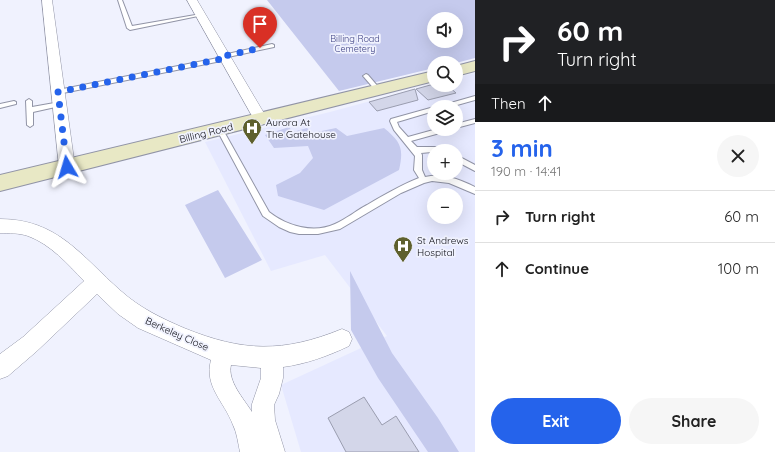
<!DOCTYPE html>
<html lang="en">
<head>
<meta charset="utf-8">
<style>
  :root { --surface:#fff; --page:#f6f6f6; --text:#222; --muted:#767676; --line:#e0e0e0; --accent:#2563eb }
  body { margin:0; font-family:Quicksand,sans-serif; background:var(--page); color:var(--text); height:100vh; display:flex; flex-direction:column; font-size:15px; white-space:nowrap }
  * { box-sizing:border-box; margin:0 }
  p { font-size:13px; color:var(--muted) }
  .icon { flex:none; width:22px; height:22px; fill:none; stroke:currentColor; stroke-width:2; stroke-linecap:round; stroke-linejoin:round }
  .map { position:relative; flex:1; overflow:hidden }
  .sheet { display:flex; flex-direction:column; background:var(--surface); width:300px }
  .sheet>* { flex:none }
  .hud { background:#202124; color:#fff; overflow:hidden }
  .buttons { position:absolute; left:427px; top:12px; display:grid; gap:8px }
  .buttons a { display:grid; place-items:center; width:36px; height:36px; border-radius:50%; background:var(--surface); box-shadow:0 4px 16px #0002; font-size:20px }
  .pin { position:absolute; display:grid; place-items:center; width:34px; height:34px; color:#fff; margin:-41px -17px; border-radius:50% 50% 50% 0; rotate:-45deg; box-shadow:0 0 4px #0007 }
  .pin .icon { rotate:45deg }
  .me { position:absolute; width:44px; margin:-22px; rotate:353deg; stroke-linejoin:round; filter:drop-shadow(0 0 3px #0008) }
  .turn { display:flex; align-items:center; gap:14px; height:84px; padding:0 16px; font-size:18px }
  .turn .icon { width:52px; height:52px; stroke-width:2.5 }
  .turn b { display:block; font-size:28px; line-height:34px }
  .then { display:flex; align-items:center; height:38px; padding:0 16px; background:#0003; gap:8px; font-size:15px }
  .round { display:grid; place-items:center; flex:none; width:42px; height:42px; border-radius:21px; background:var(--page) }
  .head { display:flex; align-items:center; justify-content:space-between; height:68px; padding:0 16px }
  h1 { font-size:24px; font-weight:700; line-height:30px; color:var(--accent) }
  .button { display:flex; gap:8px; margin-top:auto; padding:8px 16px }
  .button a { flex:1; height:46px; border-radius:24px; background:var(--accent); color:#fff; font-size:16px; font-weight:700; line-height:46px; text-align:center }
  .button a+a { background:var(--page); color:var(--text) }
  ul { padding:0; list-style:none }
  li { display:flex; align-items:center; gap:12px; height:52px; padding:0 16px; border-top:1px solid var(--line) }
  li div { flex:1 }
  li b { display:block; font-size:15px }
  li em { font-style:normal }
  main { display:flex; flex:1; min-height:0 }
  .map>svg:first-child { display:block }
</style>
</head>
<body>
<main>
<div class="map">
<svg width="475" height="452" viewBox="0 0 475 452">
  <rect width="100%" height="100%" fill="#f0f2fe"/>
  <!-- built -->
  <path fill="#e6e9ff" fill-rule="evenodd" d="M475 73V452H301L281 385 387 336 325 255 271 271 205 142 330 112 434 84 456 85V78ZM434 107H456V129H434ZM434 151H456V173H434ZM434 195H456V217H434Z"/>
  <!-- green -->
  <path fill="#c5caed" fill-rule="evenodd" d="M267 0H475V58L456 63H434V68L339 91ZM434 19H456V41H434Z
    M289 127 293 132 307 128 312 133 336 128 347 136 384 128C401 142 404 148 399 170L324 210 278 196 276 185 300 173 313 158 308 146 274 148 265 135Z
    M218 190 262 260 225 278 185 205Z
    M350 271 392 353 438 418 459 452H428L378 378 351 330Z"/>
  <!-- building -->
  <path fill="#d3d6e9" stroke="#9a9daf" d="M434 84 447 85 456 93 428 100 416 89Z
    M415 89 418 100 377 111 369 102Z
    M364 397 382 425 396 416 419 452H346L328 418Z"/>
  <g fill="none" stroke-linecap="round" stroke-linejoin="round">
    <defs>
      <path id="lane" d="M118 0H122L132 26 201 14 203 15 130 30 127 28Z
        M272 44 274 45V47L228 57V59L226 60 58 94 55 92 58 90 223 57V55Z
        M366 74 368 75 380 89V91H376L364 77 363 76Z
        M475 96V100L450 107H439L440 106Z
        M29 99 32 101V107L60 102 63 104 60 106 33 112V125L30 127 27 125 26 101Z
        M14 101 16 102V104L0 108V104Z
        M434 107V111L397 122 399 127 408 137 437 129H448L447 131 411 141 417 147H436L442 149 443 151 421 153 422 155V170L425 177C443 173 459 179 475 187V194L449 183 432 181 424 183 401 193 340 229 318 234H299L290 232 279 227 263 216 217 130 218 128H222L269 212C287 226 313 234 335 224 346 219 356 211 367 205 384 195 401 185 419 178L414 170 415 156 394 130 390 121 391 119Z
        M475 119V123L456 128V124Z
        M456 155 475 165V171L456 161Z"/>
      <path id="street" d="M42 0H52L75 167 72 171 67 173 62 171 59 167Z
        M187 0H197L268 120 266 123 261 125 256 123Z
        M0 219C58 219 81 256 121 291 140 308 161 318 184 328 243 352 283 353 342 329L349 332 352 339 349 346C328 356 306 364 283 367V378L279 394 274 405 275 420 285 452H240C238 443 237 433 233 425 224 401 204 387 211 360L138 328 118 314 97 294 37 351 8 376 0 379V354L23 337 84 281C68 264 50 244 28 236 19 233 9 233 0 233ZM231 365 261 368V378L252 404V412C244 399 227 381 231 365Z"/>
      <path id="secondary" d="M475 61V71L456 76V66Z
        M434 71V81L0 191V175Z"/>
    </defs>
    <!-- lane casing -->
    <use href="#lane" stroke="#9194a6" stroke-width="2"/>
    <!-- street casing -->
    <use href="#street" stroke="#9194a6" stroke-width="1"/>
    <!-- secondary casing -->
    <use href="#secondary" stroke="#9194a6" stroke-width="2"/>
    <!-- lane -->
    <use href="#lane" fill="#fff" fill-rule="evenodd"/>
    <!-- street -->
    <use href="#street" fill="#fff" fill-rule="evenodd"/>
    <!-- secondary -->
    <use href="#secondary" fill="#e8e8c5" fill-rule="evenodd"/>
  </g>
  <g fill="none" stroke-linecap="round" stroke-linejoin="round">
    <!-- route -->
    <path stroke="#2563eb" stroke-width="7" stroke-dasharray="0 12.6" d="M67 167 58 92 226 58 225 56 260 48"/>
  </g>
  <!-- icons -->
  <defs>
    <symbol id="hospital-pin" viewBox="-11 -11 22 30"><path d="M0 17L-7.5 6A9.5 9.5 0 1 1 7.5 6Z" fill="#5e602d" stroke="#f0f2fe"/><path d="M-5-5h3v3.5h4V-5h3V5h-3V1.5h-4V5h-3Z" fill="#fff"/></symbol>
  </defs>
  <g fill-rule="evenodd">
    <use href="#hospital-pin" x="241" y="117" width="22" height="30"/>
    <use href="#hospital-pin" x="392" y="235" width="22" height="30"/>
  </g>
  <g text-anchor="middle" dominant-baseline="central" stroke-width="3.5" stroke-linejoin="round" paint-order="stroke">
    <!-- far-park labels -->
    <g font-size="9" fill="#3b3e81" stroke="#f0f2fe">
      <text x="355" y="38">Billing Road<tspan x="355" dy="10">Cemetery</tspan></text>
    </g>
    <!-- poi labels -->
    <g font-size="10" fill="#101118" stroke="#f0f2fe" text-anchor="start">
      <text x="266" y="122">Aurora At<tspan x="266" dy="12">The Gatehouse</tspan></text>
      <text x="417" y="240">St Andrews<tspan x="417" dy="12">Hospital</tspan></text>
    </g>
    <!-- street labels -->
    <g font-size="10" fill="#101118" stroke="#f0f2fe">
      <text transform="translate(206 133) rotate(-14)">Billing Road</text>
      <text transform="translate(177 334) rotate(24)">Berkeley Close</text>
    </g>
  </g>
</svg>
<div class="buttons">
<a><svg class="icon" aria-label="sound" viewBox="0 0 24 24"><path d="M4 9h4l5-4v14l-5-4H4zM17 9q2 3 0 6"/></svg></a>
<a><svg class="icon" aria-label="search" viewBox="0 0 24 24"><circle cx="10" cy="10" r="6"/><path d="M15 15l6 6"/></svg></a>
<a><svg class="icon" aria-label="layers" viewBox="0 0 24 24"><path d="M12 4l9 5-9 5-9-5zM3 14l9 5 9-5"/></svg></a>
<a>+</a>
<a>−</a>
</div>
<div class="pin" style="left:260px;top:48px;background:#d93025"><svg class="icon" aria-label="arrive" viewBox="0 0 24 24"><path d="M6 21V4h12l-3 4 3 4H6"/></svg></div>
<svg class="me" style="left:67px;top:167px" viewBox="-20 -20 40 40"><path d="M0-17L14 15 0 8-14 15z" fill="#2563eb" stroke="#fff" stroke-width="4"/></svg>
</div>
<section class="sheet">
<div class="hud">
<div class="turn"><svg class="icon" aria-label="right" viewBox="0 0 24 24"><path d="M7 20v-9h11M14 6l5 5-5 5"/></svg><div><b>60 m</b>Turn right</div></div>
<div class="then">Then<svg class="icon" aria-label="ahead" viewBox="0 0 24 24"><path d="M12 20V5M6 11l6-6 6 6"/></svg></div>
</div>
<div class="head"><div><h1>3 min</h1><p>190 m · 14:41</p></div><a class="round"><svg class="icon" aria-label="close" viewBox="0 0 24 24"><path d="M6 6l12 12M18 6L6 18"/></svg></a></div>
<ul>
<li><svg class="icon" aria-label="right" viewBox="0 0 24 24"><path d="M7 20v-9h11M14 6l5 5-5 5"/></svg><div><b>Turn right</b></div><em>60 m</em></li>
<li><svg class="icon" aria-label="ahead" viewBox="0 0 24 24"><path d="M12 20V5M6 11l6-6 6 6"/></svg><div><b>Continue</b></div><em>100 m</em></li>
</ul>
<div class="button"><a>Exit</a><a>Share</a></div>
</section>
</main>
</body>
</html>
